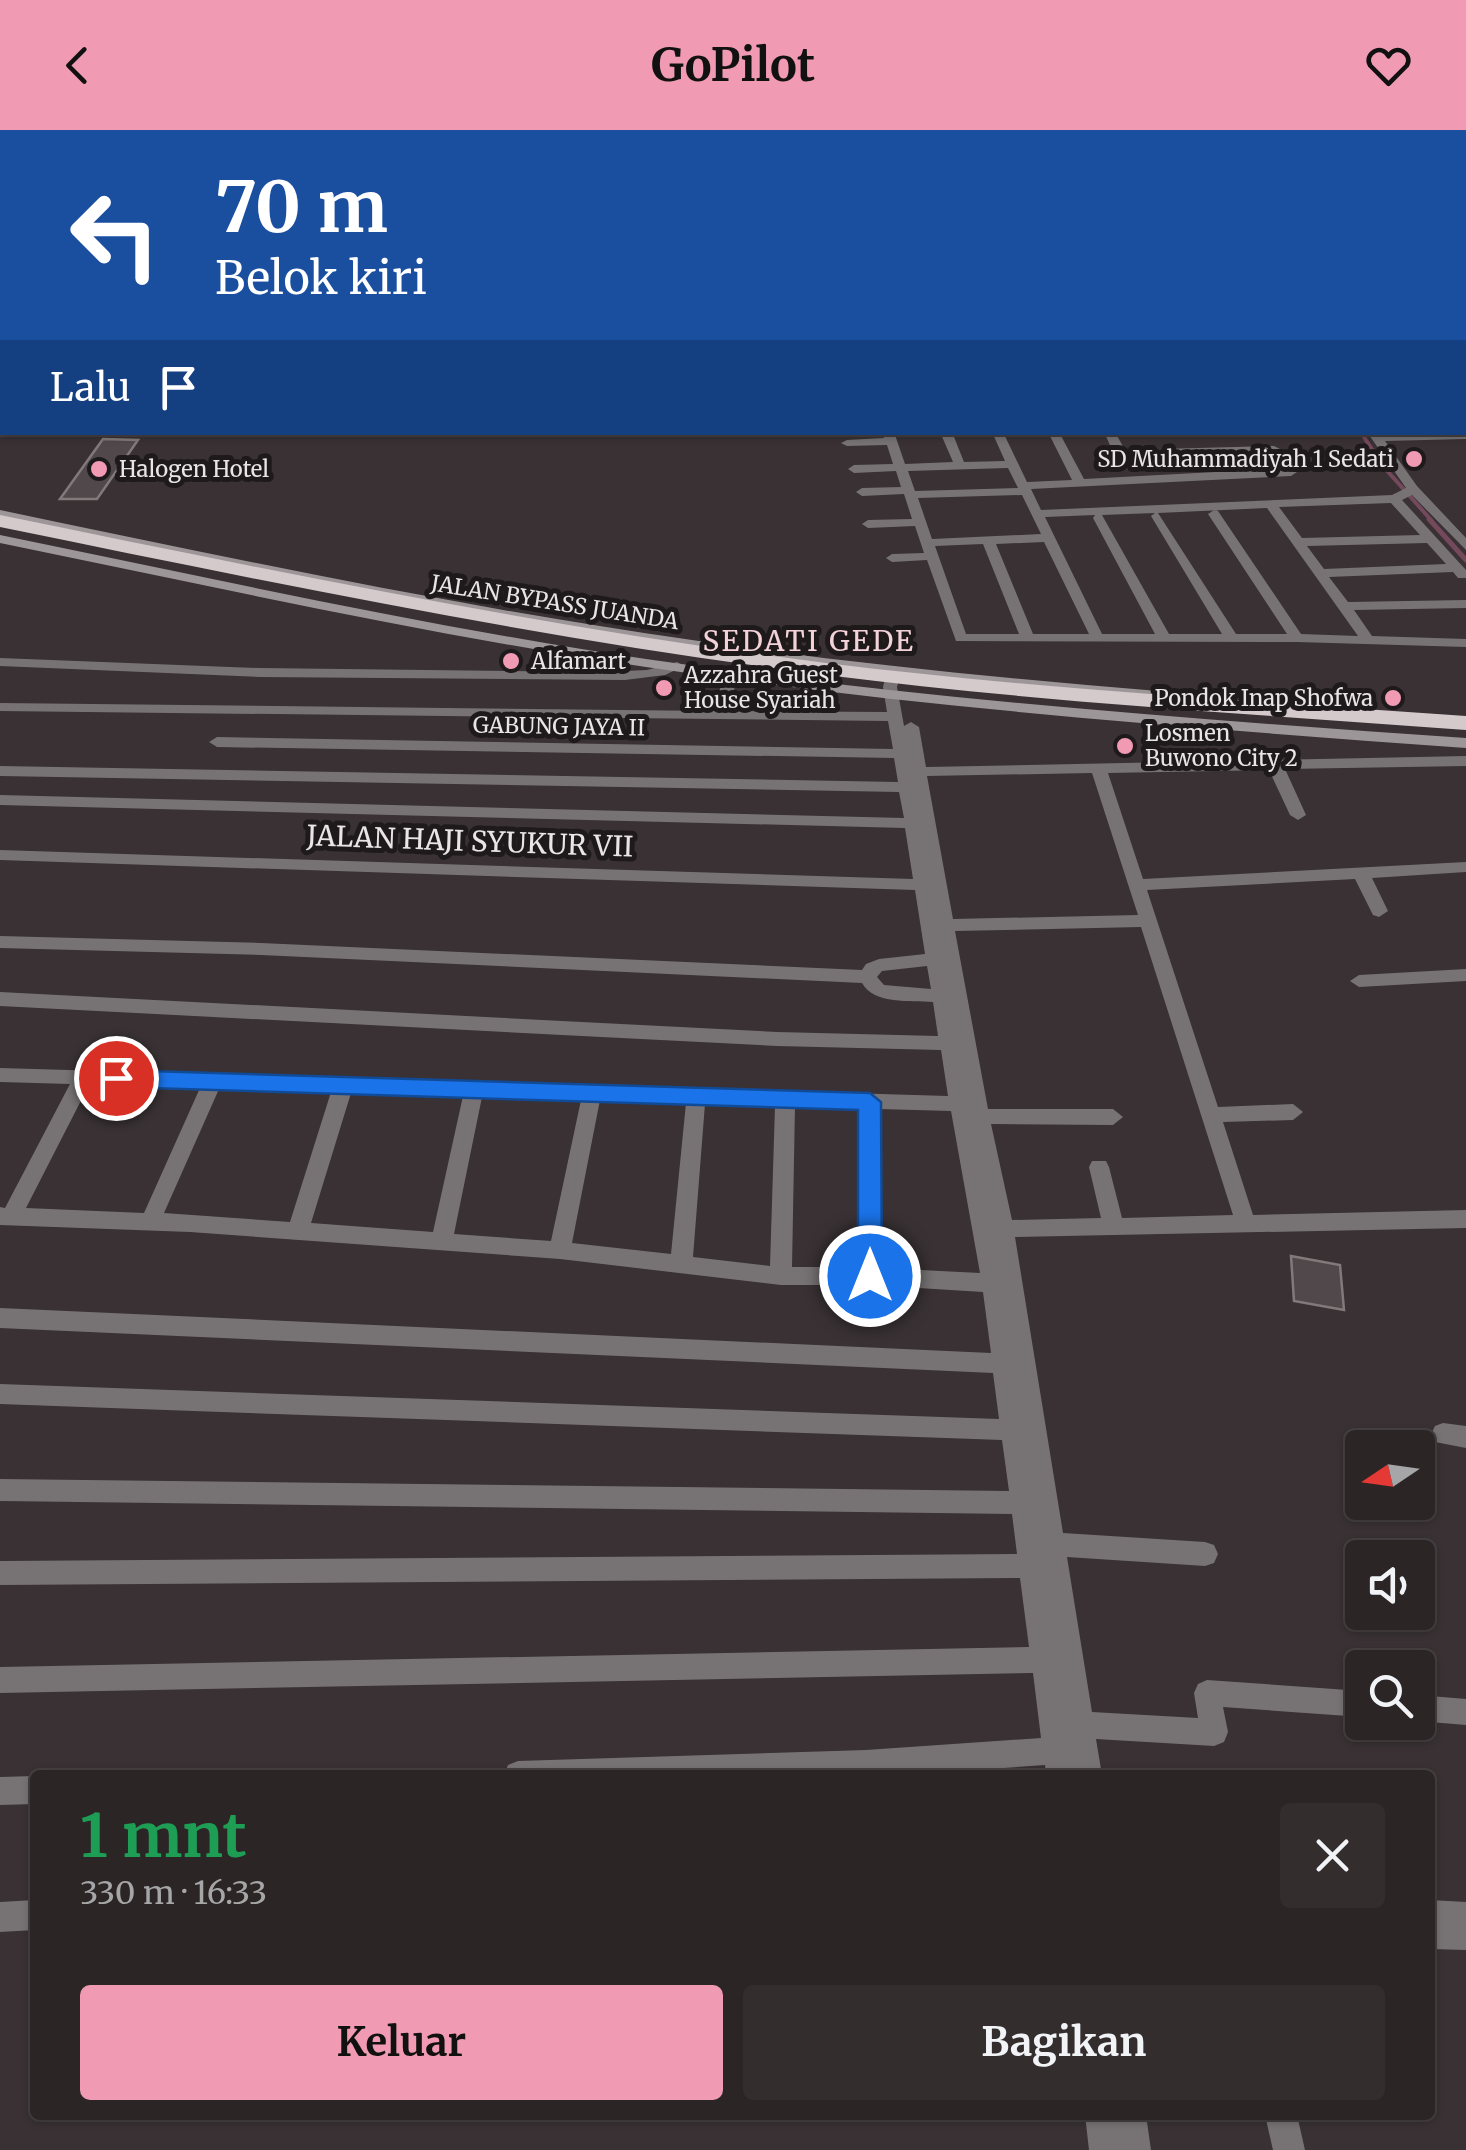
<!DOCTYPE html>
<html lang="id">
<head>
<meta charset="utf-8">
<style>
  :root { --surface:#2b2526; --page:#332d2e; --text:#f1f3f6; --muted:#a6a5a7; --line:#474243; --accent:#f19ab3 }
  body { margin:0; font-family:Merriweather,serif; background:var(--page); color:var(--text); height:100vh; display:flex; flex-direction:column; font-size:38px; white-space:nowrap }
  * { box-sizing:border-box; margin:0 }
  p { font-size:32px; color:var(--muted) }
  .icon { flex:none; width:55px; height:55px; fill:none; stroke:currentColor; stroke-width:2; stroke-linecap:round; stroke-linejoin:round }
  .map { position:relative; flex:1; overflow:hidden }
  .details { position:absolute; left:30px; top:1640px; width:1405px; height:350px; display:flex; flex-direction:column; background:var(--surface); border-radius:10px; box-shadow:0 2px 8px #0004,0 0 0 2px var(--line) }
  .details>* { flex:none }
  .guide { position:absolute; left:0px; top:0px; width:1468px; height:305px; box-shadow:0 2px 8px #0004,0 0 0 2px var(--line); background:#1a4fa0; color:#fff; overflow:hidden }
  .needle { width:65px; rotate:257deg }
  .tools { position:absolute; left:1345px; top:1300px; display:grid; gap:20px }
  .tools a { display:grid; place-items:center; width:90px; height:90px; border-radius:10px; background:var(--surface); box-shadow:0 2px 8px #0004,0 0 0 2px var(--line); font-size:50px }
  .pin { position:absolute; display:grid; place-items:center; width:85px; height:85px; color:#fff; margin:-42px; border:5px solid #fff; border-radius:50%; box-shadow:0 2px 10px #0007 }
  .me { position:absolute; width:110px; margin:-55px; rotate:0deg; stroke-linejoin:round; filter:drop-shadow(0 0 8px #0008) }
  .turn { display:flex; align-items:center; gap:35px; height:210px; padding:0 50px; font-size:45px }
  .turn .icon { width:130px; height:130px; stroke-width:2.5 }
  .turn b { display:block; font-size:70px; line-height:85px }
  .then { display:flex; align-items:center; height:95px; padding:0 50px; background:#0003; gap:20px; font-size:38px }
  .round { display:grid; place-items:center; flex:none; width:105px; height:105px; border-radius:10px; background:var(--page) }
  .head { display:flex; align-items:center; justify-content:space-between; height:170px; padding:0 50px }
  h1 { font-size:60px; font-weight:700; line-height:75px; color:#1e9e55 }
  .action { display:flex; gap:20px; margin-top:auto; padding:20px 50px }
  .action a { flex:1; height:115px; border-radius:10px; background:var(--accent); color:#111; font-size:40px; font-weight:700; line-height:115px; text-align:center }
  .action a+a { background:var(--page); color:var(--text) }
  header { display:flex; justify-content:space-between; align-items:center; height:130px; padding:0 50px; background:var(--accent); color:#111; font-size:45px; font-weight:700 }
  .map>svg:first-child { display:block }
</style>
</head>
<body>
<header><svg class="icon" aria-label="back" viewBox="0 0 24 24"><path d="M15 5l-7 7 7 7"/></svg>GoPilot<svg class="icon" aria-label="heart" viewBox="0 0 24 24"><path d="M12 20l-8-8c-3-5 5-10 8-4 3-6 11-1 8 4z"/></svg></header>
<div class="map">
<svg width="1466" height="2020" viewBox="0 0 1466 2020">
  <rect width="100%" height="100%" fill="#393133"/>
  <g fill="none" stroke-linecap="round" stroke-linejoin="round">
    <!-- stream-far1 -->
    <path stroke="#73495b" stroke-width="4" d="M1364 307 1382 335 1432 391"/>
    <!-- stream -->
    <path stroke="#73495b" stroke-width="5" d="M1429 389 1466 430"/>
    <!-- canal -->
    <path fill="#41071f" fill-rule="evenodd" d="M1261 0H1269L1270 2H1262Z
      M1465 174H1466V182H1465Z"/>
    <!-- river -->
    <path fill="#41071f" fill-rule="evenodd" d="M0 157H2V167H0Z"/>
  </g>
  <!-- building -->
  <path fill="#50484a" stroke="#82797b" stroke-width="2.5" d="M103 309 138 310 97 369H60Z
    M1291 1126 1340 1135 1344 1180 1294 1171Z"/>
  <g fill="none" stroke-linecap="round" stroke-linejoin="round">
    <!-- street -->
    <path fill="#777374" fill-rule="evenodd" d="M148 0H191L194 2H145Z
      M1237 0H1246L1248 2H1240Z
      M0 31H2V35H0Z
      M0 167H2V173H0Z
      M0 287H2V293H0Z
      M882 302H894L905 334 953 332 940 302H952L964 332 1005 331 992 302H1003L1027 352 1072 350 1048 302H1059L1084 349 1291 338 1297 342 1291 346 1031 359 1041 380 1392 365 1406 358 1367 302 1466 303V309L1385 311 1417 356 1466 408V420L1412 365 1402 370 1466 440V448H1458L1453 442 1329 447 1348 472 1466 470V478L1354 480 1372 506 1466 509V517L1297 512 956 511 927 430 892 432 886 428 892 424 924 423 915 396 868 398 862 394 868 390 912 389 904 364 862 366 856 362 862 358 901 357 896 341 854 343 848 339 854 335 893 334 887 315 847 316 841 313 847 310 884 308ZM1008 338 1018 358 915 361 908 341ZM1022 365 1041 404 932 409 918 368ZM1391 373 1420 405 1302 408 1279 377ZM1267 378 1358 506 1301 504 1218 381 1214 380 1208 384 1287 504H1236L1158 383ZM1155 383 1151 386 1222 504H1169L1102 385ZM1095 385 1093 388 1155 504H1102L1045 387ZM1044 412 1089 504H1033L996 414ZM1427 413 1446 434 1324 439 1307 416ZM983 414 1019 504H966L935 416Z
      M1104 302H1115L1125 320 1274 316 1280 319 1274 322 1129 327 1134 336 1128 340 1114 324Z
      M0 528 259 538 601 542 647 540 677 532 684 536 665 545 625 550 259 547 0 536Z
      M893 541 900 545 897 557 904 596 911 592 919 597 926 637 1466 626V636L1285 639 1306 685 1298 690 1290 685 1269 640 1108 643 1143 749 1466 732V742L1372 748 1388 781 1379 787 1373 785 1355 749 1147 760 1218 977 1293 974 1303 982 1293 990 1223 992 1253 1085 1466 1080V1098L1015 1107 1063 1403 1205 1412 1214 1415 1218 1424 1214 1433 1205 1436 1067 1427 1092 1582 1198 1588 1194 1563 1198 1554 1207 1550 1362 1561V1587L1223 1577 1228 1602 1224 1612 1214 1616 1096 1609 1102 1645H1074L1072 1633 1074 1645H1046L1045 1635 906 1645H504L508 1635 518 1631 866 1620 1041 1608 1033 1543 0 1563V1537L1029 1517 1020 1448 0 1455V1431L1017 1424 1012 1384 0 1371V1349L1009 1361 1002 1310 0 1274V1254L999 1289 993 1243 0 1198V1178L991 1223 983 1162 870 1155H781L560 1129 190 1102 0 1095V1077L5 1078 70 954 0 952V938L948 966 941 920 777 916 0 876V862L777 902 938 906 933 872C911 870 874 875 862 853L261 825 0 818V806L261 813 862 840 866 834 879 829 925 824 915 760 0 730V720L913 749 905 698 0 675V665L904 688 899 662 0 646V636L898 652 894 628 217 617 209 612 217 607 893 619 888 591 0 581V573L713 581 724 546 731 542 738 546 728 581 887 582 883 557 886 545ZM1092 643 1138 785 953 789 927 646ZM1141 797 1233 1085 1122 1088 1109 1037 1106 1031H1092L1089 1037 1101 1088 1012 1090 991 994 1113 995 1123 987 1113 979H988L955 801ZM927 836 931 859 884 855 877 847 882 841ZM89 955 200 958 144 1083 26 1078ZM219 959 331 962 290 1092 164 1083ZM351 963 463 966 433 1102 311 1093ZM482 967 581 970 551 1111 454 1104ZM600 970 686 973 671 1124 572 1113ZM705 974 775 976 770 1136 693 1127ZM795 976 859 978V1137H792ZM879 979 951 981 980 1143 881 1138Z
      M1466 839V851L1359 857 1350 851 1359 845Z
      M1443 1293 1466 1296V1318L1435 1312 1431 1304 1435 1296Z
      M1418 1565 1466 1569V1595L1418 1591Z
      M35 1646V1674L0 1675V1647Z
      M35 1770V1800L0 1802V1772Z
      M1430 1770 1466 1772V1820L1430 1819Z
      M1085 1985H1146L1151 2020H1089Z
      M1265 1985H1297L1305 2020H1273Z"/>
    <!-- secondary -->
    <path fill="#9d9698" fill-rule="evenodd" d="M1465 109H1466V115H1465Z
      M0 144H2V150H0Z
      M0 380C230 428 459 477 692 510 846 533 1002 548 1158 561L1165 565 1158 569C1002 556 846 541 692 519 459 485 229 436 0 388Z
      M0 405C215 449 429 497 646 529 918 569 1192 589 1466 608V618C1192 598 918 578 646 537 429 505 215 457 0 413Z"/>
    <!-- highway -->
    <path fill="#d4cacc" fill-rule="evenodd" d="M0 385C274 441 548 498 826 533 1038 559 1252 571 1466 586V600C1252 584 1038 572 826 545 548 510 274 453 0 397Z"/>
  </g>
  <!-- route -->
  <path fill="#1a73e8" stroke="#114b97" stroke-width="2.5" d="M116 940 870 963 881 972 882 1146 879 1153 870 1156 861 1153 858 1146V980L116 957 105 948Z"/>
  <!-- markers -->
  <g fill="#f19ab3" stroke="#1e1a1b" stroke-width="4">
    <circle cx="1414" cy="329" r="10"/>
    <circle cx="99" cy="339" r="10"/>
    <circle cx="511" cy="531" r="10"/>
    <circle cx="664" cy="558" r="10"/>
    <circle cx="1393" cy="568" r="10"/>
    <circle cx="1125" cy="616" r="10"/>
  </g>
  <g text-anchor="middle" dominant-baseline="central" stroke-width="10" stroke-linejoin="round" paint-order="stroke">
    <!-- far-poi labels -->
    <g font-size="22" fill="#e9e4e6" stroke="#1e1a1b" text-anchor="start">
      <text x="1394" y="329" text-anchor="end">SD Muhammadiyah 1 Sedati</text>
      <text x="119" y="339">Halogen Hotel</text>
      <text x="531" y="531">Alfamart</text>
      <text x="684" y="545">Azzahra Guest<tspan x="684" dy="25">House Syariah</tspan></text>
      <text x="1373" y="568" text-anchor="end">Pondok Inap Shofwa</text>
      <text x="1145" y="603">Losmen<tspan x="1145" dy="25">Buwono City 2</tspan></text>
    </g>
    <!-- far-street labels -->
    <g font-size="22" fill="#e9e4e6" stroke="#1e1a1b">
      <text transform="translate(555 472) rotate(9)">JALAN BYPASS JUANDA</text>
      <text transform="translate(559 596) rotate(1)">GABUNG JAYA II</text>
    </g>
    <!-- far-quarter labels -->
    <g font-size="28" letter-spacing="2.5" fill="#f4d2da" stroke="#1e1a1b">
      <text x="809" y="511">SEDATI GEDE</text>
    </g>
    <!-- street labels -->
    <g font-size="28" fill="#e9e4e6" stroke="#1e1a1b">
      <text transform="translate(470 711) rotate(2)">JALAN HAJI SYUKUR VII</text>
    </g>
  </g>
</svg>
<div class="tools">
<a><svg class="needle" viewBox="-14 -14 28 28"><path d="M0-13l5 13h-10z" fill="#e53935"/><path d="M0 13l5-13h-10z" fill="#a6a5a7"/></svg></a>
<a><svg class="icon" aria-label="sound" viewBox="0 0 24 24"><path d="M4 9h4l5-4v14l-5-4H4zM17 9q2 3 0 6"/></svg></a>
<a><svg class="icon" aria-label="search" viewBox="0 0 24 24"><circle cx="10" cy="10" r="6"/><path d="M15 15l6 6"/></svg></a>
</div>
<div class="pin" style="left:116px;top:948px;background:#d93025"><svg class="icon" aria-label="arrive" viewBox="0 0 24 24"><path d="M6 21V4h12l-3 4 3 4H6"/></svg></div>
<svg class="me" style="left:870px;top:1146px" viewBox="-20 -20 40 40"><circle r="17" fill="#1a73e8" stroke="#fff" stroke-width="3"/><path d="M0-11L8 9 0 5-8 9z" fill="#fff"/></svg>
<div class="guide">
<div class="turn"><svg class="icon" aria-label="left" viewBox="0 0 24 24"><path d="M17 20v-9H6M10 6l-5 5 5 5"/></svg><div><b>70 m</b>Belok kiri</div></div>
<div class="then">Lalu<svg class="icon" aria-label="arrive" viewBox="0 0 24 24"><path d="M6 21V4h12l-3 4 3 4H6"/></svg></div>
</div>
<section class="details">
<div class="head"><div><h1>1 mnt</h1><p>330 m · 16:33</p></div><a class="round"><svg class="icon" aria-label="close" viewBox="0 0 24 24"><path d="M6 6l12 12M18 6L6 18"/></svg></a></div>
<div class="action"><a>Keluar</a><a>Bagikan</a></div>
</section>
</div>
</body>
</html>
